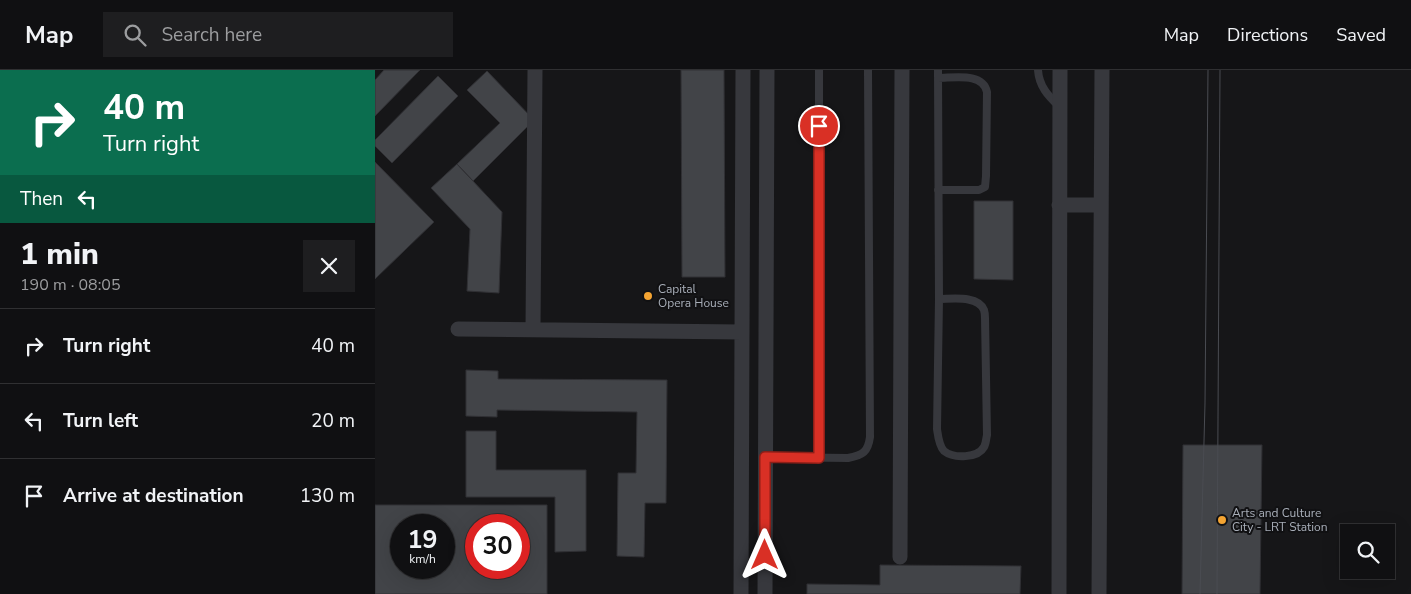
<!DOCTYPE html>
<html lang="en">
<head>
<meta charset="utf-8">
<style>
  :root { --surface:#101012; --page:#1e1e20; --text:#f1f3f6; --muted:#9c9d9f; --line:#303032 }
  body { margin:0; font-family:"Nunito Sans",sans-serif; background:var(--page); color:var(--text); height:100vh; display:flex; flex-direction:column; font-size:19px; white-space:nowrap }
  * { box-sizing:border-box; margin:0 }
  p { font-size:16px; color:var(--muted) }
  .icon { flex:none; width:28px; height:28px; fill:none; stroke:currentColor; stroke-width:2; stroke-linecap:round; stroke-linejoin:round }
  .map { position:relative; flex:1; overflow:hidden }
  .drawer { display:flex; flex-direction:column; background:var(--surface); width:375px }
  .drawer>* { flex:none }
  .top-card { background:#0b6e4f; color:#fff; overflow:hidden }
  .tools { position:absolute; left:965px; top:454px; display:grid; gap:10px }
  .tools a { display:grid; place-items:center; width:55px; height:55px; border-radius:0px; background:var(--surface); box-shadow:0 5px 20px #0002,0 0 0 1px var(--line); font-size:25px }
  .speed { position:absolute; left:15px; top:444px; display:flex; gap:10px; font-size:25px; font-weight:700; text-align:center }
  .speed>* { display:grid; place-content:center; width:65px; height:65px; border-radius:50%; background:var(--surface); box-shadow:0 5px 20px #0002,0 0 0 1px var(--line); line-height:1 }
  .speed small { font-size:12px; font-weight:400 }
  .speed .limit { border:8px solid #d22; background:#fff; color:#111 }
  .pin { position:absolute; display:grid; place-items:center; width:42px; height:42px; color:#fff; margin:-21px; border:2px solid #fff; border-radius:50%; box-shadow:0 1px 5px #0007 }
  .me { position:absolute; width:55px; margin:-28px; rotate:0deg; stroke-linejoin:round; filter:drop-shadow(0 0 4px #0008) }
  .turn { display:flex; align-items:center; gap:18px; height:105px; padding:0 20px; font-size:22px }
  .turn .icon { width:65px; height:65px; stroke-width:2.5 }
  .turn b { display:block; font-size:35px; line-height:42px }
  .then { display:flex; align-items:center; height:48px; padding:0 20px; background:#0003; gap:10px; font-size:19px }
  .round { display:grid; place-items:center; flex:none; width:52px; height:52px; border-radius:0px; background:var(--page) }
  .headline { display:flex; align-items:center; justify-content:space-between; height:85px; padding:0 20px }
  h1 { font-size:30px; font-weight:800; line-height:38px }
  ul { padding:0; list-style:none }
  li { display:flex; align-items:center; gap:15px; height:75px; padding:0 20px; border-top:1px solid var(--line) }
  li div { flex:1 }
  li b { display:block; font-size:19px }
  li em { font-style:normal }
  header { display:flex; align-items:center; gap:30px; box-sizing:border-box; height:70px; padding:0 25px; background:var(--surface); border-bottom:1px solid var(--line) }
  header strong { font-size:24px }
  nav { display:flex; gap:28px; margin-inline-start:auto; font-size:18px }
  .search { width:350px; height:45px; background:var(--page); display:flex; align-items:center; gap:12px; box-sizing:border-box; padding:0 18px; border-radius:0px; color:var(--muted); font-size:19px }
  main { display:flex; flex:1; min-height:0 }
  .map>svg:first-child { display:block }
</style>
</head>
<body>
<header>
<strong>Map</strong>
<div class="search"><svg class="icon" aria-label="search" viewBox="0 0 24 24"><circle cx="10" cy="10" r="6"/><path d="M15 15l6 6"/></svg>Search here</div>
<nav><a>Map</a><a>Directions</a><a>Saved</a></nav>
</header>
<main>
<section class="drawer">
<div class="top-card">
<div class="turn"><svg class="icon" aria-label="right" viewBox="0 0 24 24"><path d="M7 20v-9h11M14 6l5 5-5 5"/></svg><div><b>40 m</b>Turn right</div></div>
<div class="then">Then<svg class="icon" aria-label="left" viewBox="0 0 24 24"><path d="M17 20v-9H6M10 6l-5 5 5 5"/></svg></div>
</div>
<div class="headline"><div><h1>1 min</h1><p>190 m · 08:05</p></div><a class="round"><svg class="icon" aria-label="close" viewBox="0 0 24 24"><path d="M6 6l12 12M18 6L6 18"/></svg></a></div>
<ul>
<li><svg class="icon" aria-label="right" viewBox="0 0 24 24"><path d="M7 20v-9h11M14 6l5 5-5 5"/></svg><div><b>Turn right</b></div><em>40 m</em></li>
<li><svg class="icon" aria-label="left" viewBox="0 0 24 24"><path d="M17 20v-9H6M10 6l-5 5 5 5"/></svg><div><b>Turn left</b></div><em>20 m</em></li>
<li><svg class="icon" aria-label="arrive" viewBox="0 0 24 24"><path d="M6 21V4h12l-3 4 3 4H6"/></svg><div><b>Arrive at destination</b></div><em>130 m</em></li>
</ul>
</section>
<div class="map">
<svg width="1036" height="524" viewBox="0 0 1036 524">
  <rect width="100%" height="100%" fill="#161618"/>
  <!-- building -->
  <path fill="#424448" stroke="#303034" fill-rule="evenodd" d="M9 0H45L0 46V10Z
    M306 0H349L350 207H307Z
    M112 1 159 50 98 111 82 94 125 53 92 20Z
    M63 6 83 26 17 93 0 76V70Z
    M0 92 59 152 0 209Z
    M82 94 127 142 124 223 92 221 95 159 56 118Z
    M599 131H638V210L599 209Z
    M91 300 123 301V309L292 310 291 433H270L269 487 242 486 243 403H261L262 342 122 340V347L91 346Z
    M91 361H121V400H211V481L180 482V427H91Z
    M808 375H887L885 524H807Z
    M0 435H172V524H0ZM26 455H69V498H26ZM101 455H144V498H101Z
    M505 495 646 496 645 524H432V514L505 515Z"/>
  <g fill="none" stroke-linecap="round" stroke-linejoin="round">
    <!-- lane -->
    <path stroke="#37383d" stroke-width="8" d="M563 0 564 229 562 359C563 366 564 376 569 381 579 389 603 388 609 377 611 374 611 369 612 365L610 248C610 246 610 243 609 240 603 225 577 229 564 229
      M663 0C664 16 673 26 684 36
      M563 8C579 8 608 2 612 22L611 106 610 117 604 120H563
      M391 387 473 388C488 385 493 382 495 367L493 0
      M444 388V0"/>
    <!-- street -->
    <path stroke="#37383d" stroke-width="15" d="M684 135H726
      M83 259 367 262
      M158 260 160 0
      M525 487 527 0
      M366 524 368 0
      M390 524 392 0
      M684 524 685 0
      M724 524 727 0"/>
    <!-- tram -->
    <path stroke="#4a4c52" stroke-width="1" d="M825 524 830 333 833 0
      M842 524 845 0"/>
  </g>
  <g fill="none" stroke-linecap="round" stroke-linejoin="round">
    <defs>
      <path id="route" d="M390 485V387L444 388V56"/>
    </defs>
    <!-- route casing -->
    <use href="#route" stroke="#8d1f18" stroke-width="12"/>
    <!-- route -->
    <use href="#route" stroke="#d93025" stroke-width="9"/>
  </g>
  <!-- markers -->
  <g fill="#f4a432" stroke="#111113" stroke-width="2">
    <circle cx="273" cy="226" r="5"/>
    <circle cx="847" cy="450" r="5"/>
  </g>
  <g text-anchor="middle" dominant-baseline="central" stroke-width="4" stroke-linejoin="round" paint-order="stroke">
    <!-- poi labels -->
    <g font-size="12" fill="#a8aeb8" stroke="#111113" text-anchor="start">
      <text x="283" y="219">Capital<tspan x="283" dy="14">Opera House</tspan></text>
      <text x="857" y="443">Arts and Culture<tspan x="857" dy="14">City - LRT Station</tspan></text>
    </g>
  </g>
</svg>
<div class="tools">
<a><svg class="icon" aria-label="search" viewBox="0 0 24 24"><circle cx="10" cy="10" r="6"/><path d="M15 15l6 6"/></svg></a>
</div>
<div class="speed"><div>19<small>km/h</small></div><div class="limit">30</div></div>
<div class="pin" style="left:444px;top:56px;background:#d93025"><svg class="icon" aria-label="arrive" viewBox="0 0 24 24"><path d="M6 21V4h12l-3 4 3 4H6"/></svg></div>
<svg class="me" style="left:390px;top:485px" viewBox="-20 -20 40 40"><path d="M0-17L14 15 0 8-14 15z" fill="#d93025" stroke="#fff" stroke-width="4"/></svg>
</div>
</main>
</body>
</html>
